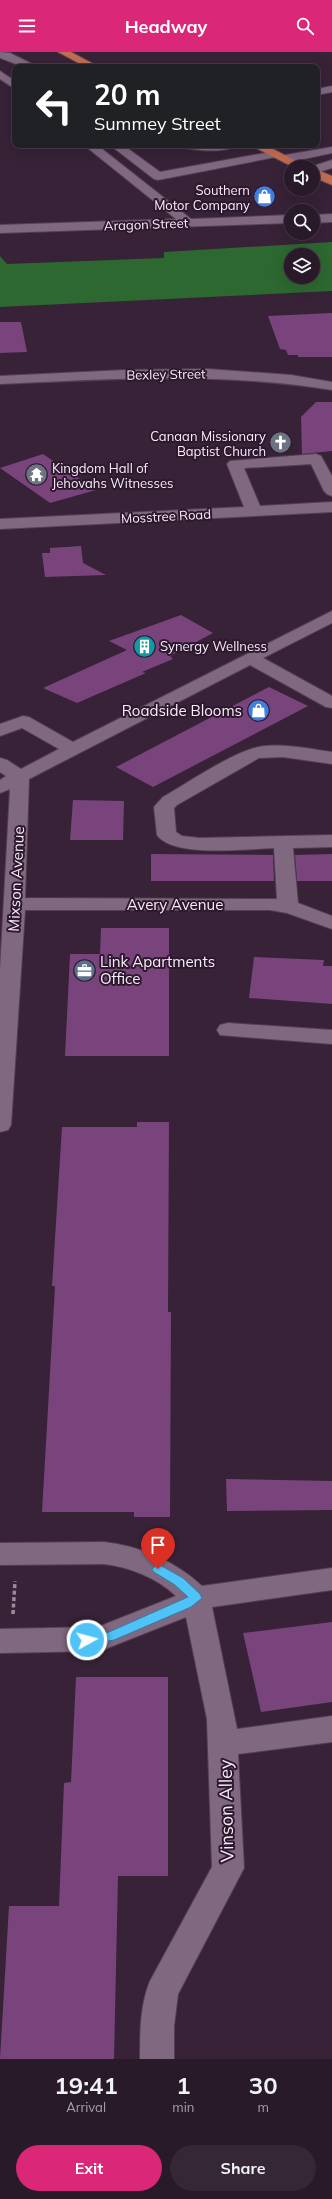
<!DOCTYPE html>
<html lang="en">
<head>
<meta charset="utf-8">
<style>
  :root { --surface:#291a2a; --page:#352736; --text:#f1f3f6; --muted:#a5a1a8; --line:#453847; --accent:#db2777 }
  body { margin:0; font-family:Mulish,sans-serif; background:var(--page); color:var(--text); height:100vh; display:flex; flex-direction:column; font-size:15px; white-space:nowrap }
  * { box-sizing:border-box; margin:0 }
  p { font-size:13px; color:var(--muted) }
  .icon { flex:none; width:22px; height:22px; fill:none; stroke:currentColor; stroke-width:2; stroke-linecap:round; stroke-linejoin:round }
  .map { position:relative; height:2007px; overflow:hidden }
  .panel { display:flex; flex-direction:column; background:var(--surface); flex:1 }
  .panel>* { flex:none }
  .hud { position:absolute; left:12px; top:12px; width:308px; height:84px; border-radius:8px; box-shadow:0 4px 16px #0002,0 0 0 1px var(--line); background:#202124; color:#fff; overflow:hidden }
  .fabs { position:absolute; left:284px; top:108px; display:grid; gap:8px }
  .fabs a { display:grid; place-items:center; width:36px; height:36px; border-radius:50%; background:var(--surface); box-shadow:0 4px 16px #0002,0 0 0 1px var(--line); font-size:20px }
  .pin { position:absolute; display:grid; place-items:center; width:34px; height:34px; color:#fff; margin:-41px -17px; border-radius:50% 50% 50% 0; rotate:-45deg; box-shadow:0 0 4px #0007 }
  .pin .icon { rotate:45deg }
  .me { position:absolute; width:44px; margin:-22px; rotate:83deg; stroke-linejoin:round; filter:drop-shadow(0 0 3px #0008) }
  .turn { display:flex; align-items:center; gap:14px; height:84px; padding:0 16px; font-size:18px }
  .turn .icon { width:52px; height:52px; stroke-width:2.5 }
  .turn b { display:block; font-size:28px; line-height:34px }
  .eta { display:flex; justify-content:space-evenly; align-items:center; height:68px; text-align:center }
  .eta b { font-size:24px; font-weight:700; line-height:28px }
  .button { display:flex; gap:8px; margin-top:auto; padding:8px 16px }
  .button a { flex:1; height:46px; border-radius:24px; background:var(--accent); color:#fff; font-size:16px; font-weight:700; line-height:46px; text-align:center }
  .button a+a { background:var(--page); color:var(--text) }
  header { display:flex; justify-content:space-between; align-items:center; height:52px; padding:0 16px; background:var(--accent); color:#fff; font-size:18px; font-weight:700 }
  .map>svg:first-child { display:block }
</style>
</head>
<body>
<header><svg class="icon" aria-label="menu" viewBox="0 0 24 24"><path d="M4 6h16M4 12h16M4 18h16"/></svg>Headway<svg class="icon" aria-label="search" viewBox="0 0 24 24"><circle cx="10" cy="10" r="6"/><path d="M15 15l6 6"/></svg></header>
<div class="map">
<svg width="332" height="2007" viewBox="0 0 332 2007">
  <rect width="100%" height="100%" fill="#372238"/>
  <!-- forest -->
  <path fill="#2d6830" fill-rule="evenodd" d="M332 190V239L0 255V204L7 212 164 206V200ZM291 203H313V225H291Z"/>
  <!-- building -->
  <path fill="#78447b" d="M332 261V305H298V303H288L286 298 280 297 268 264Z
    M0 270H21L27 300 0 301Z
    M316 350H332V399L302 402 301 365Z
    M43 402 96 438 50 451 0 416Z
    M81 494 83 511 106 523 45 525 42 501H50V496Z
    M181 563 213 581 170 604 173 607 142 620 146 621 77 651 43 636 127 598 109 589Z
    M269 635 308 654 153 735 116 715Z
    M73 748 124 749 123 788H70Z
    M151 802 273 803 274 829H151Z
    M332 802V829H297L295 803Z
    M101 876H169V1004H65L70 902H100Z
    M254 905 324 908 323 914H332V952L249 946Z
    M137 1070H169L168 1260H171L170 1465H134V1460H42L55 1234H52L62 1075H137Z
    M226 1427 332 1429V1458L227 1459Z
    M332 1570V1650L261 1660 243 1581Z
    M76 1625H168V1824H118L114 2007H0L9 1854H59L64 1731 71 1730Z"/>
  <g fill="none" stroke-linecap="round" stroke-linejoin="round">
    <defs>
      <path id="minor" d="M0 0 10 1 38 15H24L0 6Z
        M0 19 15 29V37L0 27Z
        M332 34V40L317 43V37Z
        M84 93H97L191 167 291 163V171L0 181V173L176 167Z
        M110 93H123L160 120 276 99 282 102 276 105 158 128 154 127Z
        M180 93H235C228 102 193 98 182 95Z
        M332 95V101L285 111 279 107 285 103Z
        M332 108V116L313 122V115H310Z
        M332 162V170L313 171V163Z
        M208 317 291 323 332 330V338C221 320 112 327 0 332V324L125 318Z
        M316 402 321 404 332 424V444L327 442 324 439 311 412 244 416 260 454 332 450V460L0 477V467L244 455 227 412 230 409Z
        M332 559V571L263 606 332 644V656L326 655 250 613 29 727 25 846 277 847 274 796C247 797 173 806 157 783L154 755 163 745C188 731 238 696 265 694 287 692 310 697 332 700V712L283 705 259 706 177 753 174 756 176 780 182 784 200 786 332 783V795L293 796 298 851 332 864V877L287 861 270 858H25L11 1073 8 1078 0 1080V918L10 737 0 741V728L6 724 0 720V706L7 708 21 717 59 697 22 676 0 684V672L23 664 29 665 73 690Z
        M228 971 332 978V992L220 983 217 978 220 973Z
        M104 1490C140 1494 175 1509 202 1534L332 1516V1538L212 1555 237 1677 332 1664V1690L238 1702 244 1816 178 1942 174 1974V2007H140C140 1981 140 1953 150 1929L212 1815 207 1667 186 1565 100 1599 0 1601V1577L98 1575 176 1544C157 1526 130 1515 104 1512L0 1513V1491Z"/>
      <path id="major" d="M58 0H71L99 15H86Z
        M250 93H265L308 115H293Z
        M313 116 332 124V133L313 125Z"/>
    </defs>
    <!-- minor casing -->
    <use href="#minor" stroke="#534153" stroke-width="2"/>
    <!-- major casing -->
    <use href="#major" stroke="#534153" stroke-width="2"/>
    <!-- path -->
    <path stroke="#9b8a9c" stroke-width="3.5" stroke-dasharray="4 2.5" stroke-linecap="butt" d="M13 1562 15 1529"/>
    <!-- minor -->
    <use href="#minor" fill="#806881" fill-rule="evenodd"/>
    <!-- major -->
    <use href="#major" fill="#c36c50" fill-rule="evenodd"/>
  </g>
  <!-- route -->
  <path fill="#4fc3f7" stroke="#337fa1" d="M158 1512 183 1526 200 1542 202 1546 191 1555 114 1588 87 1593 83 1591 81 1588 83 1585 109 1580 188 1545 175 1533 154 1520 152 1517Z"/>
  <!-- icons -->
  <defs>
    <symbol id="shop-disc" viewBox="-11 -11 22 22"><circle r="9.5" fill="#3f7fe0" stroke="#2d192e"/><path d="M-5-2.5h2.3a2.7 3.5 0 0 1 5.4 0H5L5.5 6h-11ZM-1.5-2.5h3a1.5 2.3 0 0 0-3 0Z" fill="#fff"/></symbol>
    <symbol id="church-disc" viewBox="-11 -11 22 22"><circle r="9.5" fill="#6b7280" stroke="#2d192e"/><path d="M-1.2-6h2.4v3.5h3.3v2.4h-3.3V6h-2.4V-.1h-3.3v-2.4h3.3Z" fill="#fff"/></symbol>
    <symbol id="temple-disc" viewBox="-11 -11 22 22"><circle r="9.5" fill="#6b7280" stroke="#2d192e"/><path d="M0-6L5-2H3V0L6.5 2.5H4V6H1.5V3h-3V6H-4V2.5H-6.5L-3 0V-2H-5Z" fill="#fff"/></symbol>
    <symbol id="building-disc" viewBox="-11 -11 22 22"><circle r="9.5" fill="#0f9aa8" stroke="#2d192e"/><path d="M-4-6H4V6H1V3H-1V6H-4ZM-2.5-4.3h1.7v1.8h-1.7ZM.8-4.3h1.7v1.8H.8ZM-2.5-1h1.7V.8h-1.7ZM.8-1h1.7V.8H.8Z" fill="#fff"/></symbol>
    <symbol id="office-disc" viewBox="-11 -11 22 22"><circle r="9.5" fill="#5c6f8a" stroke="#2d192e"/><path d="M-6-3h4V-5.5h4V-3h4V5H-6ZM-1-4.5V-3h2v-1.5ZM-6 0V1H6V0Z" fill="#fff"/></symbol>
  </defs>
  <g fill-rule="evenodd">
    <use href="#shop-disc" x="252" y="132" width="25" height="25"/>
    <use href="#church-disc" x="268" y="378" width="25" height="25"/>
    <use href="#temple-disc" x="24" y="410" width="25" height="25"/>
    <use href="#building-disc" x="132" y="582" width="25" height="25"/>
    <use href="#shop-disc" x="246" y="646" width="25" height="25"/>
    <use href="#office-disc" x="72" y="906" width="25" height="25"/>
  </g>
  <g text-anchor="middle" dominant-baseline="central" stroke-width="4" stroke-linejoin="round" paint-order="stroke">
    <!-- far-poi labels -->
    <g font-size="13" fill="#f9ebf9" stroke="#2d192e" text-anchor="end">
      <text x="250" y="138">Southern<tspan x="250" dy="15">Motor Company</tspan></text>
      <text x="266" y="384">Canaan Missionary<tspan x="266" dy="15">Baptist Church</tspan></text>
      <text x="52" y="416" text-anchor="start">Kingdom Hall of<tspan x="52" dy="15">Jehovahs Witnesses</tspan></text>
      <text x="160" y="594" text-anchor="start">Synergy Wellness</text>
    </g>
    <!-- far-street labels -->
    <g font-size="13" fill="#f9ebf9" stroke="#2d192e">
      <text transform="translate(146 172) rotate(-2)">Aragon Street</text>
      <text transform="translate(166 322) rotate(-1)">Bexley Street</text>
      <text transform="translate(166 464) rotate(-3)">Mosstree Road</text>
    </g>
    <!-- poi labels -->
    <g font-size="15" fill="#f9ebf9" stroke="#2d192e" text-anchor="end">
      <text x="242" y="658">Roadside Blooms</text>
      <text x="100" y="909" text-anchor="start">Link Apartments<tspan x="100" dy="17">Office</tspan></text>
    </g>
    <!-- street labels -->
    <g font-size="15" fill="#f9ebf9" stroke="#2d192e">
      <text transform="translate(16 827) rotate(-87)">Mixson Avenue</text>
      <text x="175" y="852">Avery Avenue</text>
    </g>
    <!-- near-street labels -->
    <g font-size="18" fill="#f9ebf9" stroke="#2d192e">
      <text transform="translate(226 1759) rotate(-91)">Vinson Alley</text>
    </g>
  </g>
</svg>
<div class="fabs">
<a><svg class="icon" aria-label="sound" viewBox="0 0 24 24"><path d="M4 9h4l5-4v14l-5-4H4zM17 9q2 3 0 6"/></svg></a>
<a><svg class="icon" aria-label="search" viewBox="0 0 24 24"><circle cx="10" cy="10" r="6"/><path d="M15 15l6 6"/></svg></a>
<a><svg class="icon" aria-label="layers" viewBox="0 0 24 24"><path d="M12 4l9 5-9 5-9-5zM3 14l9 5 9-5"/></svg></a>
</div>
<div class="pin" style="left:158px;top:1517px;background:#d93025"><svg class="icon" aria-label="arrive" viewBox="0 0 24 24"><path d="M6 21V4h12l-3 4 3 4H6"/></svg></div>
<svg class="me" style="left:87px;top:1588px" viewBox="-20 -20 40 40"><circle r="17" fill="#4fc3f7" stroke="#fff" stroke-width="3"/><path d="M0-11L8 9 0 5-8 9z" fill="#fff"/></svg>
<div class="hud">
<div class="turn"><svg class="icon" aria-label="left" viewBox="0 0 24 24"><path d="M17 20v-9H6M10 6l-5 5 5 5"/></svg><div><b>20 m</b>Summey Street</div></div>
</div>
</div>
<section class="panel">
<div class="eta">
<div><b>19:41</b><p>Arrival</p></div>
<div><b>1</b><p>min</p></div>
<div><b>30</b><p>m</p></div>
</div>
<div class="button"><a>Exit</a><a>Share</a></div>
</section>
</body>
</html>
